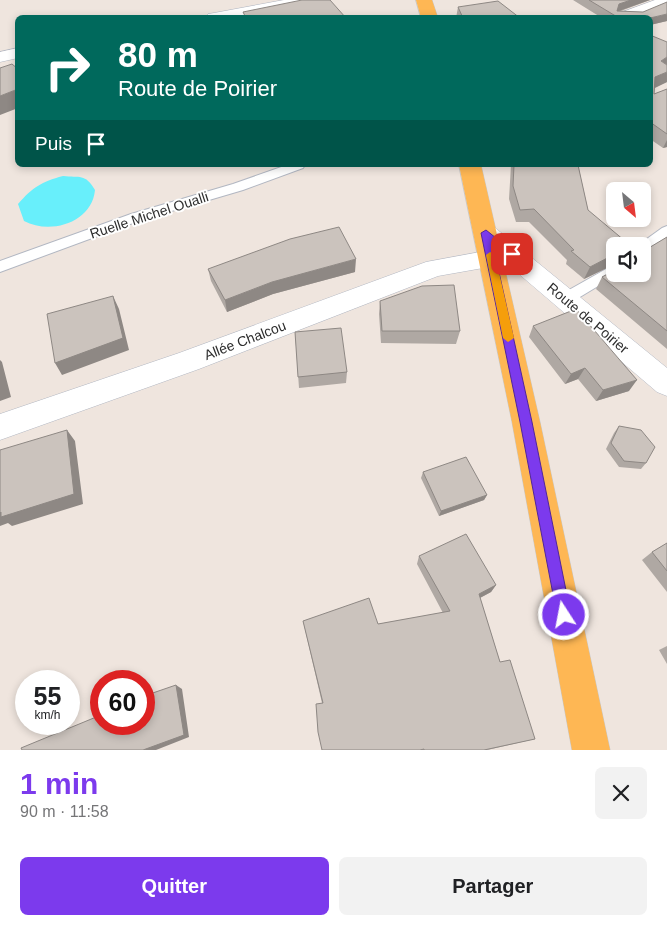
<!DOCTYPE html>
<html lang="fr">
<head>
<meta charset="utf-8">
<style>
  :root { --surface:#fff; --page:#f2f2f2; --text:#202124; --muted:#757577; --accent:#7c3aed }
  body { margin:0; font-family:Arial,sans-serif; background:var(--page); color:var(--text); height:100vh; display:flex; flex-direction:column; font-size:19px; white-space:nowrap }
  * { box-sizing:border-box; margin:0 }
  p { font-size:16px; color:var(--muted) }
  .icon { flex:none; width:28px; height:28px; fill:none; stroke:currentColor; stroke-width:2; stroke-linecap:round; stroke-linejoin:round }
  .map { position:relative; height:750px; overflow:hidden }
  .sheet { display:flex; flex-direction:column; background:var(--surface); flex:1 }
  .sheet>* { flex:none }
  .guide { position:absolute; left:15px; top:15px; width:638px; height:152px; border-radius:8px; box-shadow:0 2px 8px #0003; background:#00695c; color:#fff; overflow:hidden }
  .needle { width:32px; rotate:152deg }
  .controls { position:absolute; left:606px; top:182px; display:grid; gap:10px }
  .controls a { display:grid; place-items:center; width:45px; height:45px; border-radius:8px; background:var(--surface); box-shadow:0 2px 8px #0003; font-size:25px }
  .speed { position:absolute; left:15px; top:670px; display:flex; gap:10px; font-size:25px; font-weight:700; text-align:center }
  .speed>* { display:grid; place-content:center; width:65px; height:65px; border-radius:50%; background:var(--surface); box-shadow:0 2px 8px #0003; line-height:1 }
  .speed small { font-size:12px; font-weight:400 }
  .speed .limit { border:8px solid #d22; background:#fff; color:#111 }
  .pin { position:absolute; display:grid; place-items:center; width:42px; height:42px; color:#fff; margin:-21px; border-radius:10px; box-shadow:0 2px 8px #0006 }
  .me { position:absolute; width:55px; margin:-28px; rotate:349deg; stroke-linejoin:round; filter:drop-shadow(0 0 4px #0008) }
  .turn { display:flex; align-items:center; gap:18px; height:105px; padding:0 20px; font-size:22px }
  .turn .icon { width:65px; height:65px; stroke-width:2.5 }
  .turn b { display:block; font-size:35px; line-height:42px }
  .then { display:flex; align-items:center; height:48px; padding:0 20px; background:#0003; gap:10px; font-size:19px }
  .round { display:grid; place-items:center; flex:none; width:52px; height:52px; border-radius:8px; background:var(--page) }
  .overview { display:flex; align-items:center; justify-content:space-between; height:85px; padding:0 20px }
  h1 { font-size:30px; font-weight:700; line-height:38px; color:var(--accent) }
  .action { display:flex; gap:10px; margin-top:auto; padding:10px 20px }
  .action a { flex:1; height:58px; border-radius:8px; background:var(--accent); color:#fff; font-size:20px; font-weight:700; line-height:58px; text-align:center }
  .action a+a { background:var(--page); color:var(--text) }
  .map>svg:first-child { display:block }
</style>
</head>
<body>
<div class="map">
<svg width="667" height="750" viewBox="0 0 667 750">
  <rect width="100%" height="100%" fill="#efe5de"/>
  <!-- water -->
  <path fill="#68effb" d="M63 176C80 178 85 173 95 190 92 223 50 235 24 221L18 204C33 187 41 182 63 176Z"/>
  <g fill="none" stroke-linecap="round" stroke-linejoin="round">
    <defs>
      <path id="service" d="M287 165H305L303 168 243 190 141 220 0 272V261L131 214 233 184Z
        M667 226V238L642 255V246H637L662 228Z
        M615 264V274H618L570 303 565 305 560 303 558 299 560 295Z"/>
      <path id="minor" d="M284 0H318L316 3 310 5 243 18H206L208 14 214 13Z
        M655 0H667V7L639 18H615L617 14Z
        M18 48V58L0 62V52Z
        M491 250 500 253 503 259 500 265 438 276 199 369 0 440V414L179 353 426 262Z"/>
      <path id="secondary" d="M486 225 494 227 667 368V396L657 392 478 239 474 233 478 227Z"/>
      <path id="primary" d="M416 0H432L438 18H421Z
        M459 165H481L540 422 610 750H572L512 422Z"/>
    </defs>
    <!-- service casing -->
    <use href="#service" stroke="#b2b7c2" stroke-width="2"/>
    <!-- minor casing -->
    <use href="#minor" stroke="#b2b7c2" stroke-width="1"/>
    <!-- secondary casing -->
    <use href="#secondary" stroke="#b2b7c2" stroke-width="1"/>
    <!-- primary casing -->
    <use href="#primary" stroke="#c8c8c8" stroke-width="1"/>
    <!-- service -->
    <use href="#service" fill="#fff" fill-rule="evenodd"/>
    <!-- minor -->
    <use href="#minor" fill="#fff" fill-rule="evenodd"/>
    <!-- secondary -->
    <use href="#secondary" fill="#fff" fill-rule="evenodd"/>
    <!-- primary -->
    <use href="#primary" fill="#feb754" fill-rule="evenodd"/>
  </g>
  <!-- wall -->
  <path fill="#afa8a3" d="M573 0H650L618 12H643L667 21 650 25V18H602Z
    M458 7 520 18H456Z
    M650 35 667 82 655 88 654 94 667 89V147L663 148 650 139Z
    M511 165H578L588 210 615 246V264L584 279 566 264 567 260 529 222H516L509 199Z
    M667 237V349L596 289 602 277Z
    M208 269 355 272 273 294 227 312 211 281Z
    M380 301 460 331 456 344 381 343 379 314Z
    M533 326 629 391 596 401 578 379 565 384 529 337Z
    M295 332 347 372 346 383 299 388Z
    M619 426 646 463 641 469 619 467 606 449 614 433Z
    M423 472 487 495 484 500 439 516 421 478Z
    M667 543V592L642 560 652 552Z
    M419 556 496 585 491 592 480 598 500 662 535 739 487 750H322V703L303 621 378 624 443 613 417 564Z
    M667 646V664L659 650Z"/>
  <!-- shaded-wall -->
  <path fill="#8e8884" d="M631 0H650L616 12 619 4Z
    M667 14V21L650 25V18Z
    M667 57V65L661 61Z
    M667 72V82L650 90 655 77Z
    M18 89V108L0 115V96Z
    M667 140V147L663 148Z
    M615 254V264L584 279 590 267Z
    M356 259 355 272 273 294 227 312 225 300 272 282Z
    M113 296 119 309 129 350 62 375 55 363Z
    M0 360 2 362 11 397 0 401Z
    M585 368 578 379 565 384 571 374Z
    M637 380 629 391 596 401 603 390Z
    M67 430 75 441 83 504 12 526 8 523 0 526V513Z
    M487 495 484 500 439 516 441 511Z
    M496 585 491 592 474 601 479 594Z
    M176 685 182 689 189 737 156 750H143Z"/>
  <!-- building -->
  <path fill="#cbc3bd" stroke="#8e8884" d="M302 0H330L346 18H235L245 16 243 12Z
    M589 0H631L619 4 617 11 643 12 667 2V14L650 18H619Z
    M498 1 520 18H463L458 7Z
    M650 35 667 42V57L661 61 667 65V72L655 77 654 94 667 89V134L650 122Z
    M12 64 18 69V89L0 96V68Z
    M514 165H578L588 210 631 246H615V254L590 267 571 251 574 250 534 209 520 210 513 186Z
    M339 227 356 259 272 282 225 300 208 269 290 239Z
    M667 237V331L602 277 615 270V274H642V252Z
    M454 285 460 331H382L380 301 422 286Z
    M113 296 123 338 55 363 47 314Z
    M576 309 637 380 603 390 585 368 571 374 533 326Z
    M341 328 347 372 298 377 295 332Z
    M619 426 641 430 655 447 646 463 624 461 611 443Z
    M67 430 74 494 1 517V512L0 513V450Z
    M466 457 487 495 441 511 423 472Z
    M466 534 496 585 479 594 500 662 510 660 535 739 484 750H424V749L420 750H322L318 732 316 704 323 703 303 621 369 598 378 624 450 611 419 556Z
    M667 543V571L652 552Z
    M176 685 184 735 143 750H22L21 748 101 715V724H144V696Z"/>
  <!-- route -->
  <path fill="#7c3aed" stroke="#51269a" d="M486 230 516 254 515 257H508L493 245 532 422 571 615 569 620 564 622 559 620 557 615 520 422 481 233Z"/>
  <!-- slow -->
  <path fill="#f59e0b" d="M490 252 495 255 514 338 508 342 503 338 486 255Z"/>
  <g text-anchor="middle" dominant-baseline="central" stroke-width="4" stroke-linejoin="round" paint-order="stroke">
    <!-- street labels -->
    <g font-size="14" fill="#2d2d2d" stroke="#fff">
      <text transform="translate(149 215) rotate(-18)">Ruelle Michel Oualli</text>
      <text transform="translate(588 318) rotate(40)">Route de Poirier</text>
      <text transform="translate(245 340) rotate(-21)">Allée Chalcou</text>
    </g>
  </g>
</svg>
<div class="controls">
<a><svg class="needle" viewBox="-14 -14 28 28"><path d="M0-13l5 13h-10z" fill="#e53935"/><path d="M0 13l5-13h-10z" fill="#757577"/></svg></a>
<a><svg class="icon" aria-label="sound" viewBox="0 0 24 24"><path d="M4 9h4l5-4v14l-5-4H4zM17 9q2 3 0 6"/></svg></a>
</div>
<div class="speed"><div>55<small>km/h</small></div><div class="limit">60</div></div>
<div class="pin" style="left:512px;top:254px;background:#d93025"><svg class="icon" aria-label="arrive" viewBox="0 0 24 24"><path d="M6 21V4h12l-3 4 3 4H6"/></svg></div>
<svg class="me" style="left:564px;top:615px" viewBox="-20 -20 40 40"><circle r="17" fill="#7c3aed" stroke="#fff" stroke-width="3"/><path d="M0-11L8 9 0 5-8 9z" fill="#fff"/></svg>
<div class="guide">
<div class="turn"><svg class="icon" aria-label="right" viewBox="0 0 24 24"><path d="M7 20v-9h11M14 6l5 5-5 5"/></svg><div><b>80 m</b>Route de Poirier</div></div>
<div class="then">Puis<svg class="icon" aria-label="arrive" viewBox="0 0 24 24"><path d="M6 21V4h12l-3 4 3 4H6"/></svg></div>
</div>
</div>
<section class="sheet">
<div class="overview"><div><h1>1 min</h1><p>90 m · 11:58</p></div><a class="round"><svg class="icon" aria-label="close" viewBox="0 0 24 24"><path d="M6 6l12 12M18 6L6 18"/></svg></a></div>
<div class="action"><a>Quitter</a><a>Partager</a></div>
</section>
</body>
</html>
